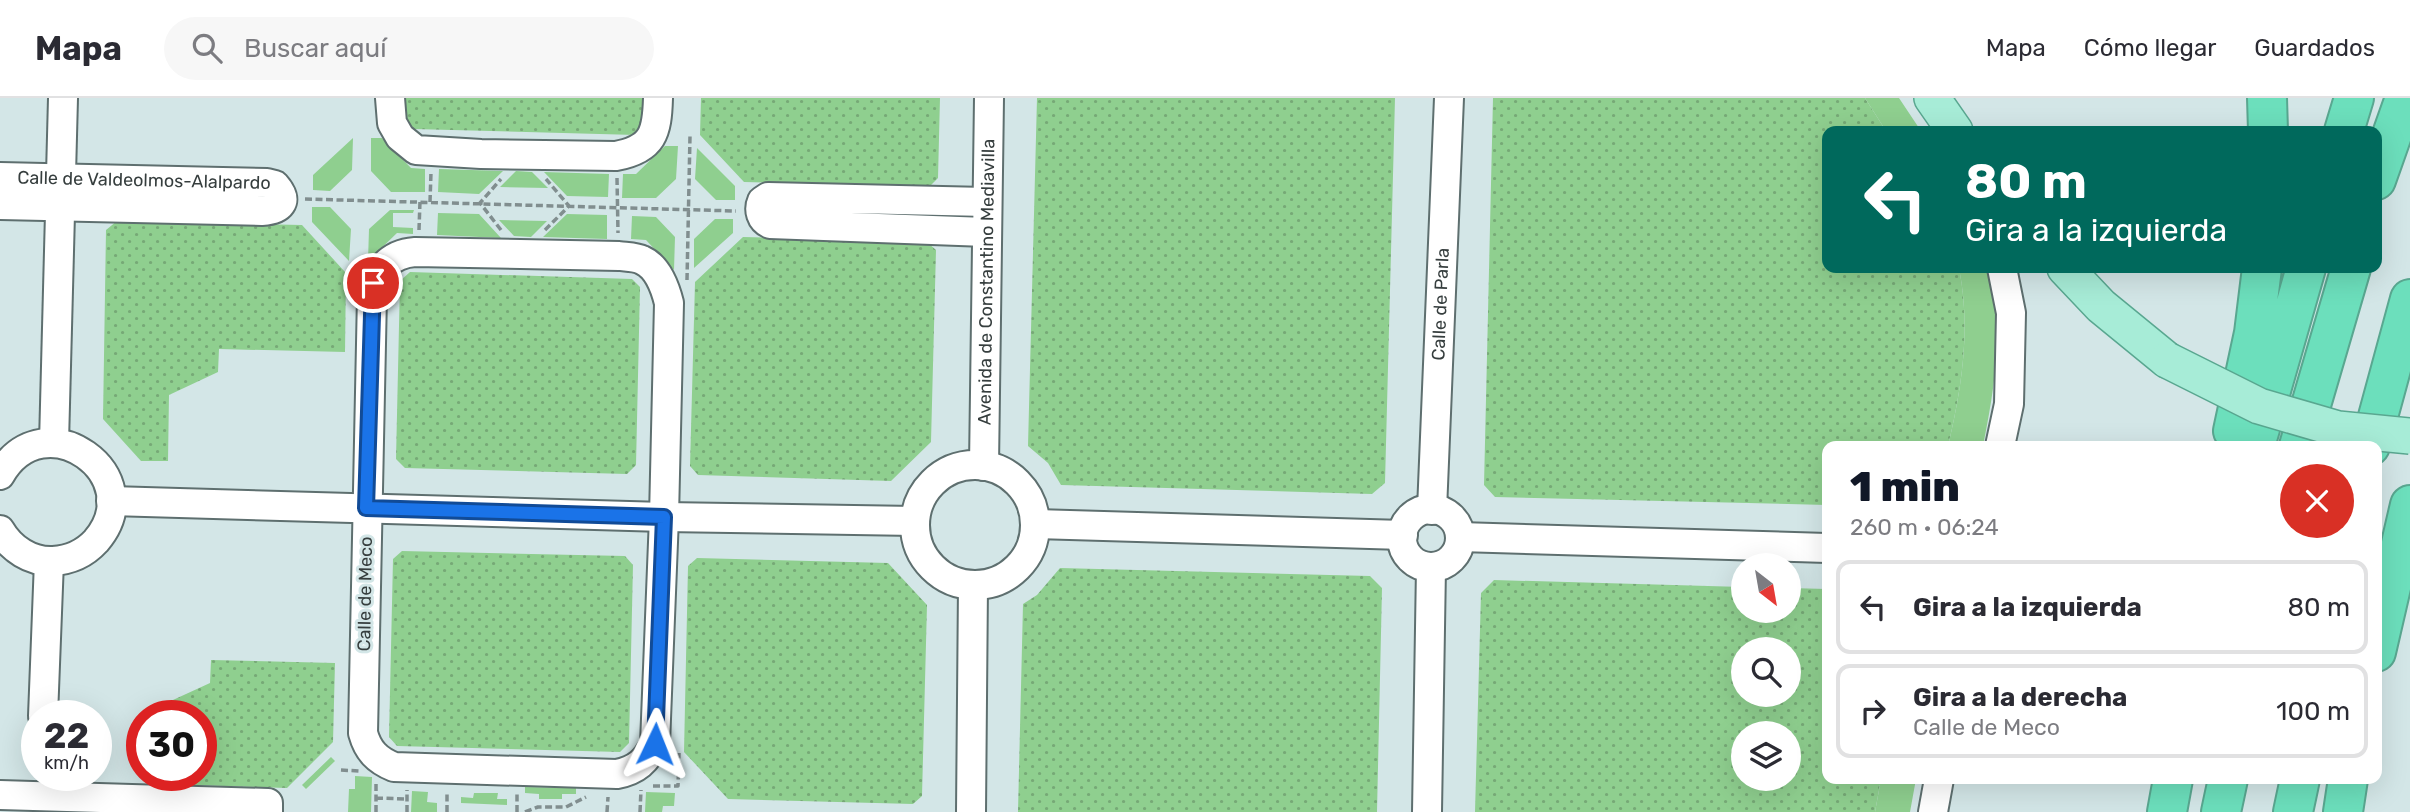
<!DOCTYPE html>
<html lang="es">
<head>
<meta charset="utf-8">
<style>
  :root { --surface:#fff; --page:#f7f7f7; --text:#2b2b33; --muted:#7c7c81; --line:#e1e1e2; --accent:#111827 }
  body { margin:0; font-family:Rubik,sans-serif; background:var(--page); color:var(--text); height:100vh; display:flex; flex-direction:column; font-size:26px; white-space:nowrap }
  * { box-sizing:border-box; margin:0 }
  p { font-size:23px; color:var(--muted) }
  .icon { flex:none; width:38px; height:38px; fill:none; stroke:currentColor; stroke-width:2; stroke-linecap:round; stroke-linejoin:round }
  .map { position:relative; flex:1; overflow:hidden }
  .drawer { position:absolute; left:1822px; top:343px; width:560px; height:343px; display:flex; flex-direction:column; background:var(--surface); border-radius:14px; box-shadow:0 7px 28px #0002 }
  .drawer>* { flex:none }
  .hud { position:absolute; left:1822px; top:28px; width:560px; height:147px; border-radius:14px; box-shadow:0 7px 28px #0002; background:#00695c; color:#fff; overflow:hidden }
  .needle { width:46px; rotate:149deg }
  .fabs { position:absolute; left:1731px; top:455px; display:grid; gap:14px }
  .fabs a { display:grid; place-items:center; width:70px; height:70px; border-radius:50%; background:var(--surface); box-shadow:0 7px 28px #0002; font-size:35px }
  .speed { position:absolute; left:21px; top:602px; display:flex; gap:14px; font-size:35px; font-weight:700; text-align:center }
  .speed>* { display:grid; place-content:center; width:91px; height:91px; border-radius:50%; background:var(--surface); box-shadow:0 7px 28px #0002; line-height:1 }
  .speed small { font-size:18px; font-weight:400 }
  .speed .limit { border:10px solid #d22; background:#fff; color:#111 }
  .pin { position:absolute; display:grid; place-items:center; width:60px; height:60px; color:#fff; margin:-30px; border:4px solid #fff; border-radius:50%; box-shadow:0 2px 7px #0007 }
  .me { position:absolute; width:77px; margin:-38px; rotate:2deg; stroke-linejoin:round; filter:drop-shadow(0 0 5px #0008) }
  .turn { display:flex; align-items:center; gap:24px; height:147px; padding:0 28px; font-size:32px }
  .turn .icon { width:91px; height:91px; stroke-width:2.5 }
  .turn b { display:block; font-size:49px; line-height:60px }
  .round { display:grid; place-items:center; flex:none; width:74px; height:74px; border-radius:37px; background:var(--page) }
  .overview { display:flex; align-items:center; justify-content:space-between; height:119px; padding:0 28px }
  h1 { font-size:42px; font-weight:800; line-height:52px; color:var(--accent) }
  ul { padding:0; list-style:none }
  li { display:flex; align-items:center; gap:21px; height:94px; margin:0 14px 10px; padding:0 14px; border:4px solid var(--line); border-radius:14px }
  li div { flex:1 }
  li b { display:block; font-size:26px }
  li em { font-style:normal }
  header { display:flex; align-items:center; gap:42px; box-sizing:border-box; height:98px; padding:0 35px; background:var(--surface); border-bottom:2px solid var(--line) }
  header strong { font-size:33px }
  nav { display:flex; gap:38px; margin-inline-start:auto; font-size:24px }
  .search { width:490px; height:63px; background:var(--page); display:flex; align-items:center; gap:18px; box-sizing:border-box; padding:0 24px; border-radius:38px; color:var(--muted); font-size:26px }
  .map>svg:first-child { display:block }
</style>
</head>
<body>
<header>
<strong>Mapa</strong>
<div class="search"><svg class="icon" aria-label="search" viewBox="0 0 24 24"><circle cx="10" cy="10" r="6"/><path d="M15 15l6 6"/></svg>Buscar aquí</div>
<nav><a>Mapa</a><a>Cómo llegar</a><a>Guardados</a></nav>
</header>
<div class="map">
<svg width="2410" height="714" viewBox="0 0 2410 714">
  <defs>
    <pattern id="grass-dots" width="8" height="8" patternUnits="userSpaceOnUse" patternTransform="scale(1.75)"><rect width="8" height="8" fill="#8fcf8f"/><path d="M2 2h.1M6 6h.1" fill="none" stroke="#76a976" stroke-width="1.8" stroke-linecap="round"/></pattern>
  </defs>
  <rect width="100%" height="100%" fill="#d3e6e7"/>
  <!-- grass -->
  <path fill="url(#grass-dots)" fill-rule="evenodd" d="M406 0H646L645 28 636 37 413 31 405 21Z
    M701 0H940L938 80 929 89 744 84 700 37Z
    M1037 0H1395L1385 385 1372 396 1061 387 1048 365 1028 348Z
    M1493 0H1865L1886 33H1827V170H1959C1971 230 1962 289 1948 348H1827V407L1495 399 1484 387Z
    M117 123 302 127 346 175 345 254 219 251 218 274 169 297 168 363H141L103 321 106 132Z
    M743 139 927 144 936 152 931 344 891 383 698 377 690 368 695 184Z
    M410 174 632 181 640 189 636 367 627 376 405 370 396 361 400 183Z
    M402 453 625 458 633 467 629 645 620 654 397 648 389 639 393 461Z
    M697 460 888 465 927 507 922 698 913 706 728 701 684 654 688 468Z
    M1060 470 1370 478 1382 490 1377 714H1018L1023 506 1037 497Z
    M1494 482 1743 489V513H1788L1789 490 1827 491V681H1881L1875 714H1475L1481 495ZM1743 551H1788V597H1743ZM1743 635H1788V681H1743Z
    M211 562 335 565 333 644 287 690 160 686V677H201V618H162V607L210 585Z"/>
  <!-- green -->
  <path fill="#8fcf8f" d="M1865 0H1899L1921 33H1886Z
    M353 40 352 72 330 93 313 92V77Z
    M371 40H382L411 70 425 71V94H391L371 73Z
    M665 48H678L676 81 656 100H622L623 76H636Z
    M697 50 735 88V102H716L695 81Z
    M439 71 503 73 479 96 438 94Z
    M516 73 532 74 548 90 500 89Z
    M544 74 609 76 608 99 567 98Z
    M312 109H330L351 131 349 163 312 124Z
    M390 112H414L413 115H393V129L413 130V136L397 135 368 163 369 131Z
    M438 115 479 116 501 140 437 137Z
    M567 116 607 117V141L543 139Z
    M632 118 656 119 675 139 674 172 646 142 631 141Z
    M715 121H733V135L694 170V141Z
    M499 122 547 123 531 139 514 138Z
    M1959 170H1991C2004 232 1995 287 1983 348H1948C1962 289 1971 230 1959 170Z
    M331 659 335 663 306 691 302 687Z
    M355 678 372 679 371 714H348L349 691H355Z
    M1881 681H1916L1910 714H1875Z
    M525 689 576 690V696H562V701H539V696L525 695Z
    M412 693 428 694 427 704 437 705V714H411Z
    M646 694 675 695 674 708H663L662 714H645Z
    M474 695H498L497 701H507V707L461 705V699L473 700Z"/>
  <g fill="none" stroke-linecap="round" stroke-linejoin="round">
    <defs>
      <g id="minor">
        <path d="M390 0 392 25 400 39 416 52 481 56 616 58C653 51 657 35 658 0"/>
        <path id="s1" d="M0 79 267 85 275 87C290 104 280 112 262 113L0 107"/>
        <path d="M986 134 770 126C761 122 758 112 762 103L768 99 986 104"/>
        <path d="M415 154 619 158C626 159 636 159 642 162 658 169 665 189 669 205L664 419 655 646C646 663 637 672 617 676L394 669C377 662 368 653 363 635L372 197C375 173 389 156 415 154Z"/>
        <path d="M54 345 63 0"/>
        <path d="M2000 348 2009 306 2011 215 2002 170"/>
        <circle cx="975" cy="427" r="60"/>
        <path id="s2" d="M984 368 989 0"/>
        <path d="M0 377C44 300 152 378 96 443 85 455 70 462 53 463 31 464 11 451 0 432"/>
        <path d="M111 403 664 419 915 423"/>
        <circle cx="1431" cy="440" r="29"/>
        <path id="s3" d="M1432 412 1449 0"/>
        <path d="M1036 426 1403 437"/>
        <path d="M1460 439 1827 450"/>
        <path d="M43 618 49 463"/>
        <path d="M0 697 268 705V714"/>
        <path d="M971 714 973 487"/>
        <path d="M1427 714 1431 469"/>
        <path d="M1933 714 1939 681"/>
      </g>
      <path id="major" d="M1932 0 1955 33
        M2065 170 2101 208 2167 262"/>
      <path id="highway" d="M2267 0 2268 33
        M2344 33 2354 0
        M2376 82 2405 0
        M2233 333 2254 235 2262 170
        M2255 348 2306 170
        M2299 348 2351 170
        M2370 348 2410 201
        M2376 554 2410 407
        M2167 714 2173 681
        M2221 714 2228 681
        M2293 714 2300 681
        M2343 714 2348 681"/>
    </defs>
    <!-- minor casing -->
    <use href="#minor" stroke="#5e6f6f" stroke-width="32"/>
    <!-- major casing -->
    <use href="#major" stroke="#59a790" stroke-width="38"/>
    <!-- highway casing -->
    <use href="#highway" stroke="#59a790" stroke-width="42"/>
    <!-- path -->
    <path stroke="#818e8f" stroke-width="3.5" stroke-dasharray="7 3.5" stroke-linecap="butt" d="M617 80 618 135
      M305 101 736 113
      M430 104 431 74
      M419 132 420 103
      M501 132 480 105 501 81
      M545 132 569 108 546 81
      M687 182 690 38
      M341 672 359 673
      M653 688H678L679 655
      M376 700 407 701
      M376 714V685
      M407 714V692
      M447 714V695
      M517 714V695
      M525 714 538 709H566L586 699
      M607 714 608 699
      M640 714 641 692"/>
    <!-- minor -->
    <use href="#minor" stroke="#fff" stroke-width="28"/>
    <!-- major -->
    <use href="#major" stroke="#a7ecd7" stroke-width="35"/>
    <!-- highway -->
    <use href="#highway" stroke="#6cdfbc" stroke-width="38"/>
    <defs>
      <path id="major-bridge" d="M2167 262 2259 308 2338 331 2410 338"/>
    </defs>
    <!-- major-bridge casing -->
    <use href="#major-bridge" stroke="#59a790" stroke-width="38" stroke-linecap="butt"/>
    <!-- major-bridge -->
    <use href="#major-bridge" stroke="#a7ecd7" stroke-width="35"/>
  </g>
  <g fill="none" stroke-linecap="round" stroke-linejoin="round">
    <defs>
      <path id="route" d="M373 185 366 410 664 419 655 646"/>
    </defs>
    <!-- route casing -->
    <use href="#route" stroke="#114b97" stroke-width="18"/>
    <!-- route -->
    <use href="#route" stroke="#1a73e8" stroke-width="12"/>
  </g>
  <g text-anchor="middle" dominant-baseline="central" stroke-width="6" stroke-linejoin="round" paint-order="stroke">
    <!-- street labels -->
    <g font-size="18" fill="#363e3e" stroke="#d3e6e7">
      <text stroke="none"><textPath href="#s1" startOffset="144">Calle de Valdeolmos-Alalpardo</textPath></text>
      <text stroke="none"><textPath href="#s2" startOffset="184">Avenida de Constantino Mediavilla</textPath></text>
      <text stroke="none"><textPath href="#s3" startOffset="206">Calle de Parla</textPath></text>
      <text transform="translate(365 496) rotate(-89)">Calle de Meco</text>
    </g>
  </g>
</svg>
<div class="fabs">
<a><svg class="needle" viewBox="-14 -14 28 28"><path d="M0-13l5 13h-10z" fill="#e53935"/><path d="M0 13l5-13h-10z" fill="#7c7c81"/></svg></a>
<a><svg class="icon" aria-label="search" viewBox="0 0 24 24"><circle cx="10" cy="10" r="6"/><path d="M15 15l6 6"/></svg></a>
<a><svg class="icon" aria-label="layers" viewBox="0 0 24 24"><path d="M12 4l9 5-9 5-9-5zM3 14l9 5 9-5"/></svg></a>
</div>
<div class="speed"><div>22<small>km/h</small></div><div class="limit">30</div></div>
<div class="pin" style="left:373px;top:185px;background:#d93025"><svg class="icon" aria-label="arrive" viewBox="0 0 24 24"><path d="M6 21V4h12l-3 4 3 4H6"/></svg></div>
<svg class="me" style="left:655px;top:646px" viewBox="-20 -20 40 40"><path d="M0-17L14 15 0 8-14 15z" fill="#1a73e8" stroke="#fff" stroke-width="4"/></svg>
<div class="hud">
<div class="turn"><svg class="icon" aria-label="left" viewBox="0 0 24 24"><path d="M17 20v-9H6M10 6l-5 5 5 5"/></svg><div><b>80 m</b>Gira a la izquierda</div></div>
</div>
<section class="drawer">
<div class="overview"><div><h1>1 min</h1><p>260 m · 06:24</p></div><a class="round" style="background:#d93025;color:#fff"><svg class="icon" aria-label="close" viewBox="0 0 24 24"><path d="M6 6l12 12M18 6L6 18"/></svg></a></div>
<ul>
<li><svg class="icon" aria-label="left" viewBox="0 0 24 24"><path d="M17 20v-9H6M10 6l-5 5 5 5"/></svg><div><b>Gira a la izquierda</b></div><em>80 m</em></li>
<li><svg class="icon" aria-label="right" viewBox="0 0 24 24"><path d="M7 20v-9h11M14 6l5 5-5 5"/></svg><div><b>Gira a la derecha</b><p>Calle de Meco</p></div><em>100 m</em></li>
</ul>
</section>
</div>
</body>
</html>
